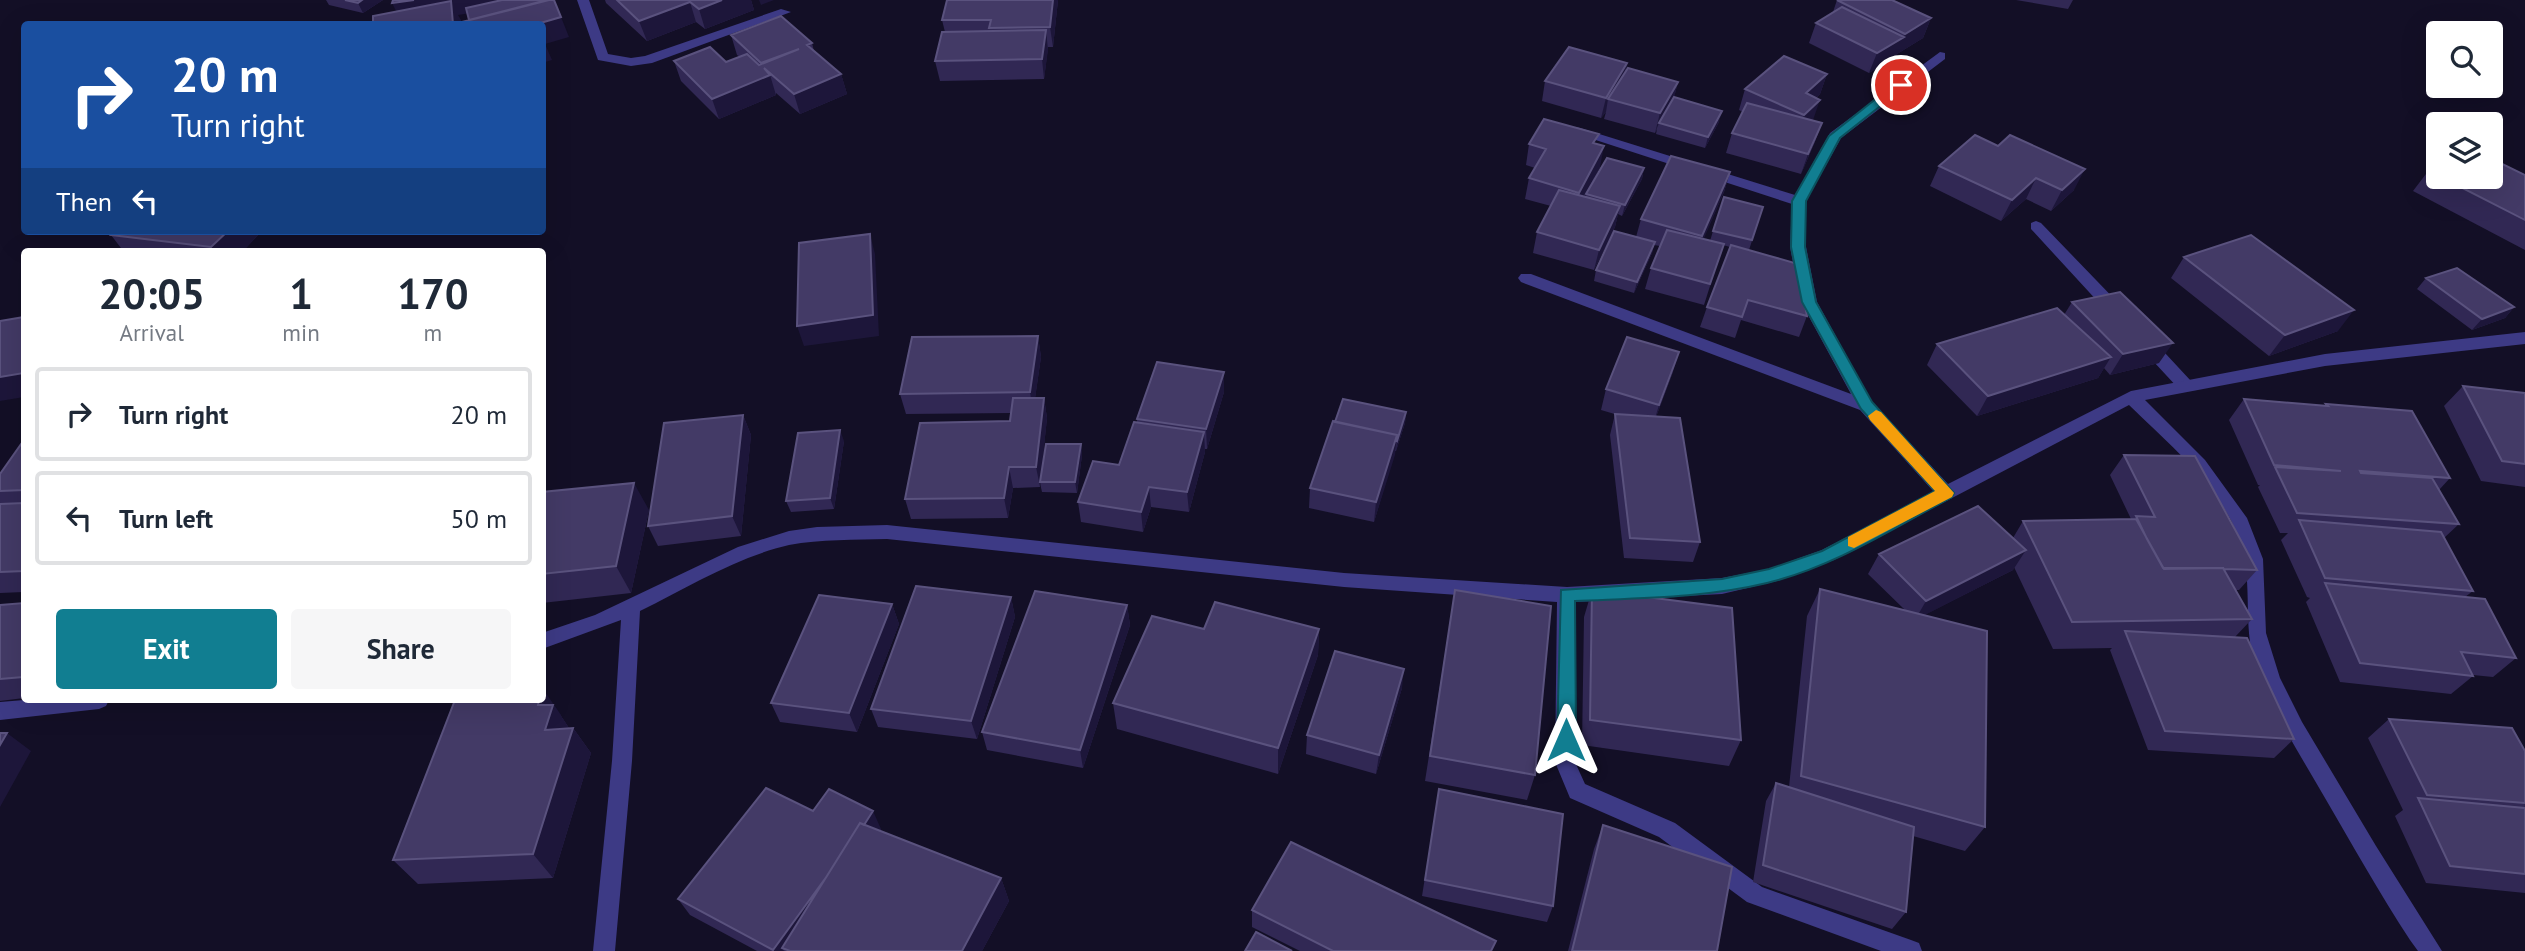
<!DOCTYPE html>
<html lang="en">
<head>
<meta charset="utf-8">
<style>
  :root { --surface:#fff; --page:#f6f6f7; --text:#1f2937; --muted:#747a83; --line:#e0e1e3; --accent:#117e91 }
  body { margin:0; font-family:"PT Sans",sans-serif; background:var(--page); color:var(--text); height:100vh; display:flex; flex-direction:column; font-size:26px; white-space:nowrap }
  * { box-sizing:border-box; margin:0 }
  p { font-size:23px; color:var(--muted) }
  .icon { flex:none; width:38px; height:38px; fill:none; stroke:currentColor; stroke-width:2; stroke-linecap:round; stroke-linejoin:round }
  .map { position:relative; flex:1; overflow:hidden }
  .drawer { position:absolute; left:21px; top:248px; width:525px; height:455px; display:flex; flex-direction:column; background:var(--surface); border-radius:7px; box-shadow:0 7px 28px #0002 }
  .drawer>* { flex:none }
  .hud { position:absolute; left:21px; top:21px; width:525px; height:214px; border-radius:7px; box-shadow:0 7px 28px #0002; background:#1a4fa0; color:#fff; overflow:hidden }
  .tools { position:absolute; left:2426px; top:21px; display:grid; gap:14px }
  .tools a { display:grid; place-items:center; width:77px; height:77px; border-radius:7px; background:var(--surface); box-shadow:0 7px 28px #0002; font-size:35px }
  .pin { position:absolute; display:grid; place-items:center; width:60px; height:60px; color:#fff; margin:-30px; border:4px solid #fff; border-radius:50%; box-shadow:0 2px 7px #0007 }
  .me { position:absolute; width:77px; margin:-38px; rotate:0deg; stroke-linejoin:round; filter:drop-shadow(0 0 5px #0008) }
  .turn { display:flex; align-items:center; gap:24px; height:147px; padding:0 35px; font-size:32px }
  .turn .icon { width:91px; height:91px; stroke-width:2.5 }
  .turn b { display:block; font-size:49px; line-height:60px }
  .then { display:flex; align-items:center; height:66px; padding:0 35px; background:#0003; gap:14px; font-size:26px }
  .eta { display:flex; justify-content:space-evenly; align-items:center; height:119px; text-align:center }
  .eta b { font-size:42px; font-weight:700; line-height:49px }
  .primary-button { display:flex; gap:14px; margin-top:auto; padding:14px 35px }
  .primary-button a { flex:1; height:80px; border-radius:7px; background:var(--accent); color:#fff; font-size:28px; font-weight:700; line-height:80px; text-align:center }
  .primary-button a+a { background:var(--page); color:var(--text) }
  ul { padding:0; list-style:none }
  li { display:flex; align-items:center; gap:21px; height:94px; margin:0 14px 10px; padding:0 21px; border:4px solid var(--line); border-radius:7px }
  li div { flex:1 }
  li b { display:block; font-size:26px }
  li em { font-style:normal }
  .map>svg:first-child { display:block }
</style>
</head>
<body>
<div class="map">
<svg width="2525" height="951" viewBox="0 0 2525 951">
  <rect width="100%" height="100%" fill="#130f26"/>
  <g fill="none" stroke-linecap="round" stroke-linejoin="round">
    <!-- lane -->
    <path fill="#3d3a85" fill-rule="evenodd" d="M2036 221 2041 223 2124 309 2126 313 2124 317H2112L2031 229V223Z
      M2146 337 2152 339 2191 381 2193 385 2191 389H2179L2140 347 2138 343 2140 339Z"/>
    <!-- street -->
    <path fill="#3d3a85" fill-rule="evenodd" d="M577 0H589L608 54 631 58 645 56 781 9 791 12 652 63 631 66 598 60Z
      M1940 52 1945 53V59L1841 138 1806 201V247L1817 302 1872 402 1948 484 2131 391 2325 354 2525 332V344L2325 366 2145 400 2205 460 2247 518 2263 559 2266 633 2280 678 2302 722 2376 846 2442 951H2418L2410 940C2380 894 2353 846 2325 798 2302 758 2277 719 2259 676 2243 638 2251 601 2245 561 2234 497 2173 448 2129 405L1834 560 1777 581 1722 594 1576 602 1575 762 1585 784 1675 823 1762 887 1911 940 1919 943 1922 951H1881L1747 902 1659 837 1570 798 1555 762 1557 602 1344 587 887 539C855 540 821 539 789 545 737 557 688 587 640 611L632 761 615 951H593L612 761 621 620 542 649V633L595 615 738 547 789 531 817 527 887 525 1344 573 1567 587 1722 578 1769 569 1822 550 1934 492 1860 410 1521 282 1518 278 1521 274H1531L1851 394 1801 302 1790 247 1792 204 1568 131 1575 127 1580 128 1795 195 1830 133Z
      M24 700H109L106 706 99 709 0 720V702Z"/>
  </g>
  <!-- wall -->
  <path fill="#312854" d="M326 0H383L363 13 329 5Z
    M605 0H751L754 10 705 29 696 22 647 41 606 3Z
    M1058 0 1053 47H1048L1044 79 940 81 935 61 945 32 942 20Z
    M1837 0 1931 18 1923 38 1897 54 1896 57 1869 73 1809 43 1816 23 1833 12Z
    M2016 0H2073L2068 9Z
    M731 35 812 43 814 51 841 74 847 94 800 114 776 93V95L719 119 681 81 674 61 726 62 740 57 737 55Z
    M1627 63 1626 71 1678 82 1674 97 1719 122 1705 148 1656 134 1657 129 1655 133 1604 119 1606 112 1601 118 1542 101 1545 81Z
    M1827 74 1820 94 1816 98 1812 121 1822 123 1814 144 1801 174 1726 153 1732 133 1743 112 1739 110 1745 89Z
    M1975 135 2074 190 2051 211 2026 199 2001 221 1930 186 1939 166Z
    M1529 144H1597L1600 167 1584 197H1585L1586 194 1644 168 1642 179 1622 216 1618 214 1615 227 1594 270 1533 253 1537 232 1551 206 1525 199 1529 178 1535 168 1526 165Z
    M2438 165V177L2525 175V250L2413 191 2429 170Z
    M1730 172 1724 192 1703 239 1710 241 1713 231 1763 207 1749 250 1807 316 1799 337 1741 320 1735 338 1700 327 1707 307 1730 247 1723 245 1704 305 1645 289 1651 268 1660 246 1654 245 1652 253 1634 293 1594 281 1596 270 1636 237 1641 219Z
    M262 231 242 252H124L111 235Z
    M2184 257 2338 331 2269 356 2171 278Z
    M2426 278 2514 307 2505 318 2472 330 2417 289Z
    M2072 302 2159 363 2110 375 2104 368 2098 378 1977 416 1927 365 1937 344 2064 315Z
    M1038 336 1041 357 1035 398H1044L1047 418 1041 473 1081 444 1082 455 1077 493 1042 492 1040 483V487L1013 488 1008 518 911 519 905 499 1010 421 1011 413 906 414 900 394Z
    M1673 372 1656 417 1700 542 1693 562 1624 558 1610 435 1615 414 1618 415 1601 410 1606 389Z
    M2463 386 2525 393V487L2481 481 2444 406Z
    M1224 392 1207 449H1205V452L1189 512 1151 507 1143 532 1081 522 1078 502 1119 465 1137 423V419Z
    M2244 399 2325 406 2326 404 2450 478 2439 490 2459 524 2444 538 2473 591 2465 597 2516 658 2493 677 2473 675V676L2451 694 2340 682 2306 602 2310 598 2307 597 2281 540 2288 533H2280L2258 487 2260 485H2258L2229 420Z
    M1406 412 1405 423 1396 451H1395L1374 522 1309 508 1310 488 1335 422Z
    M743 415 751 435 741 536 658 546 648 526Z
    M24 440V592L0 593V474Z
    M844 441 834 509 791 512 786 501Z
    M2124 455 2257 570 2239 590H2235L2252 619 2235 637 2294 739 2274 758 2148 750 2110 650 2112 648 2053 649 2014 567 2013 570 1924 615 1985 827 1965 851 1913 836 1906 912 1892 929 1753 882 1766 801 1776 783 1789 787 1807 616 1820 589 1905 610 1868 574 1879 554 2013 538 2023 521 2131 519 2110 475Z
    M542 492 649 510 631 593 542 603Z
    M1455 590 1535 775 1527 800 1425 781Z
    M1592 590 1741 740 1729 766 1582 745 1584 617Z
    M1011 597 1015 617 977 739 878 727 871 709Z
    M24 603V698L0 701V605Z
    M892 604 899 624 857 732 780 722 771 703Z
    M1127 605 1130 625 1083 768 987 750 982 732Z
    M1204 629H1319L1318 655 1278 774 1117 729 1113 703Z
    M1402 688 1376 774 1306 754 1307 735Z
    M561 715V716L569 728H573L591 753 553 878 418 884 393 860Z
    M2389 719 2525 751V893L2426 883 2395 816 2403 810 2368 738Z
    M1439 789 1553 906 1547 922 1422 896Z
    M813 811 881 829 880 831 1001 878 1009 901 982 951H757L690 915 678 899Z
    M1603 825 1717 951H1568L1594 849Z
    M1252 910 1492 951H1300L1252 927Z"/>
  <!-- shaded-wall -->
  <path fill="#1d163a" d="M362 0H383L363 13 358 3Z
    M414 0H540L539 2 458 15 461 20V24L402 23 392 3Z
    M722 0H751L754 10 705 29 699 9Z
    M759 0H774L761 5Z
    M1053 0H1058L1053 47 1050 27Z
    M690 2 696 22 647 41 639 21Z
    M561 17 569 37 545 44 552 60 542 63V24H537Z
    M1931 18 1923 38 1897 54 1905 34Z
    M1046 30 1048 50 1044 79 1042 59Z
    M1904 37 1896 57 1869 73 1877 53Z
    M799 49 764 68 770 75 776 95 719 119 712 99 765 77 761 63Z
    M1627 63 1623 83 1608 99 1606 112 1601 118 1606 98Z
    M841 74 847 94 800 114 794 94Z
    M1827 74 1820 94 1799 114 1806 93Z
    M1678 82 1673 102 1659 123 1655 133 1660 113Z
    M1820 100 1813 120 1797 135 1804 115Z
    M1722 111 1719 122 1705 148 1708 137Z
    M1822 123 1814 144 1801 174 1808 154Z
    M1604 146 1600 167 1575 213 1579 193Z
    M1644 168 1642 179 1622 216 1625 205Z
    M2085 169 2074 190 2051 211 2062 190Z
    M1730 172 1724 192 1696 257 1702 236Z
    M2036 178 2026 199 2001 221 2012 200Z
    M1620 206 1615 227 1594 270 1599 250Z
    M228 231H262L242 252H215L211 247Z
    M870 234 875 254 879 336 804 346 797 326Z
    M1655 242 1652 253 1634 293 1637 282Z
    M2514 307 2505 318 2472 330 2482 319Z
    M2354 310 2338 331 2269 356 2285 335Z
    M1038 336 1041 357 1033 413 1030 392Z
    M2173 343 2159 363 2110 375 2123 354Z
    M1679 352 1673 372 1653 425 1659 405Z
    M2111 357 2098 378 1977 416 1988 396Z
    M1224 372V392L1207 449 1206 429Z
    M24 373V397L0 401V377Z
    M1044 398 1047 418 1040 487 1036 467Z
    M1406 412 1405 423 1396 451 1397 441Z
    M743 415 751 435 741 536 732 516Z
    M840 430 844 441 834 509 830 498Z
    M1204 432 1205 452 1189 512 1187 492Z
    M1397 435 1395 455 1374 522 1376 502Z
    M1081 444 1082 455 1077 493 1075 482Z
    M1009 467 1013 488 1008 518 1004 498Z
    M634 483 649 510 631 593 616 566Z
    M1149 487 1151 507 1143 532 1141 512Z
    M2026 550 2013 570 1915 620 1926 601Z
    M1011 597 1015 617 977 739 971 721Z
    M892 604 899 624 857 732 849 713Z
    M1127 605 1130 625 1083 768 1080 750Z
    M1319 629 1318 655 1278 774V748Z
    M1404 669 1402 688 1376 774 1379 755Z
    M543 689 561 715V716L571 731 545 730 538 705 539 700H542Z
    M573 728 591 753 553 878 533 854Z
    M7 733 31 751 0 807V745Z
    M873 811 881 829 794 951 782 948 784 951H774L773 950Z
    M1001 878 1009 901 982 951H962Z"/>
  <!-- building -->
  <path fill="#433a66" stroke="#5a527e" stroke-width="2" d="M345 0H362L358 3Z
    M393 0H414L392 3Z
    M502 0H547L469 20 466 8Z
    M549 0H554L561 17 537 24H454Z
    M617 0H722L699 9 690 2 639 21Z
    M947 0H1053L1050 27 989 28 991 20H942Z
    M1837 0H1892L1931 18 1905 34Z
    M451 1 453 24H373V16Z
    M1842 7 1904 37 1877 53 1816 23Z
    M781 16 812 43 807 45 841 74 794 94 764 68 770 75 712 99 674 61 710 47 726 62 747 54 759 65 799 49 761 63 731 35Z
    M1046 30 1042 59 935 61 942 32Z
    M1569 47 1627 63 1606 98 1545 81Z
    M1784 56 1827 74 1806 93 1820 100 1804 115 1745 89Z
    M1628 68 1678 82 1660 113 1608 99Z
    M1674 97 1722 111 1708 137 1659 123Z
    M1747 103 1822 123 1808 154 1732 133Z
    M1544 119 1599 134 1593 143 1604 146 1579 193 1529 178 1546 149 1529 144Z
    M1975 135 1998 146 2010 135 2085 169 2062 190 2036 178 2012 200 1939 166Z
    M1671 156 1730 172 1702 236 1641 219Z
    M1607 158 1644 168 1625 205 1586 194Z
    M2490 158 2525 175V220L2441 177H2490Z
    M2438 165V175L2429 170Z
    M1559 190 1620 206 1599 250 1537 232Z
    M1724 197 1763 207 1752 240 1713 231Z
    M1667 230 1724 244 1710 284 1651 268Z
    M115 231H228L211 247 111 235Z
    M1614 231 1655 242 1637 282 1596 270Z
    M870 234 873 315 797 326 799 243Z
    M2251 235 2354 310 2285 335 2184 257Z
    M1731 245 1798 264 1807 316 1748 300 1742 317 1707 307Z
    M2457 268 2514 307 2482 319 2426 278Z
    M2120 292 2173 343 2123 354 2072 302Z
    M2057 308 2111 357 1988 396 1937 344Z
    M24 317V373L0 377V321Z
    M1038 336 1030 392 900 394 912 337Z
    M1627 337 1679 352 1659 405 1606 389Z
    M1157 362 1224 372 1206 429 1137 419Z
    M2463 386 2525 393V464L2502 461Z
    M1013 398H1044L1036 467H1009L1004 498 905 499 920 423 1010 421Z
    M1343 399 1406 412 1397 441 1396 440 1397 435 1335 422Z
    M2244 399 2328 406 2326 404 2412 411 2450 478 2360 471 2361 473 2432 478 2459 524 2297 513 2275 467 2341 471 2274 465Z
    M1615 414 1680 418 1700 542 1630 538Z
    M743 415 732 516 648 526 664 423Z
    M1333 421 1397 435 1376 502 1310 488Z
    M1134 422 1204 432 1187 492 1149 487 1141 512 1078 502 1093 461 1119 465Z
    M840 430 830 498 786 501 798 433Z
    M24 440V490L0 491V474Z
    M1046 444H1081L1075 482H1040Z
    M2124 455 2195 456 2257 570 2224 569 2223 568H2163L2147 539 2136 516 2155 517Z
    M634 483 616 566 542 574V492Z
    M24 503V571L0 572V504Z
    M1978 506 2026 550 1926 601 1879 554Z
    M2136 519 2164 569 2223 568 2252 619 2072 622 2023 521Z
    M2299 520 2441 532 2473 591 2325 578Z
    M2325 583 2485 599 2516 658 2461 652 2473 676 2360 663Z
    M916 586 1011 597 971 721 871 709Z
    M1820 589 1987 631 1985 827 1801 776Z
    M1455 590 1551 606 1535 775 1430 756Z
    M1592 590 1732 608 1741 740 1590 720Z
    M1035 591 1127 605 1080 750 982 732Z
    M819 595 892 604 849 713 771 703Z
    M1215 602 1319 629 1278 748 1113 703 1152 616 1204 629Z
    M24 603V675L23 677 0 679V605Z
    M2125 631 2247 638 2294 739 2165 731Z
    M1335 651 1404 669 1379 755 1307 735Z
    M455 700H539L538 705H553L545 730 573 728 533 854 393 860Z
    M2389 719 2512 728 2525 751V803L2427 795Z
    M0 733H7L0 745Z
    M1776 783 1914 827 1906 912 1763 865Z
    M766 788 813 811 829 789 873 811 864 825 860 823 827 876 773 950 678 899Z
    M1439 789 1563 814 1553 906 1425 880Z
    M2418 798 2525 808V874L2450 866Z
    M860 823 1001 878 962 951H790L782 948Z
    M1603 825 1732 867 1717 951H1572Z
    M1291 842 1496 941 1491 951H1333L1252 910Z
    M1256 932 1292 951H1245Z"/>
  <!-- route -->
  <path fill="#117e91" stroke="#0b525e" stroke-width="2" d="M1897 82 1907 85 1840 138 1806 201 1805 247 1816 302 1872 402 1954 493 1952 497C1892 529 1833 567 1767 583 1705 598 1639 598 1575 601L1576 740 1573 746H1560L1557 740 1561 590 1722 579 1769 569 1822 551 1935 491 1861 409 1802 302 1791 247 1792 201 1829 136Z"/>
  <!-- slow -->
  <path fill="#f59e0b" d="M1876 410 1881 412 1954 493 1952 497 1854 548 1848 546V537L1935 491 1870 420 1868 416Z"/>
</svg>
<div class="tools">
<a><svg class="icon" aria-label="search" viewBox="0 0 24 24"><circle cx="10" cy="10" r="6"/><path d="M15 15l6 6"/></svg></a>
<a><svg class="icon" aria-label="layers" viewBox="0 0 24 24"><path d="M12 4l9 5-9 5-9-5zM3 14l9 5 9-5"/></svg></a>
</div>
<div class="pin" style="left:1901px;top:85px;background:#d93025"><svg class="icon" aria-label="arrive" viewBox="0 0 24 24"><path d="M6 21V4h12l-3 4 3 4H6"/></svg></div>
<svg class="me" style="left:1566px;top:740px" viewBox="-20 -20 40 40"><path d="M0-17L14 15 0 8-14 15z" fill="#117e91" stroke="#fff" stroke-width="4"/></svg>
<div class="hud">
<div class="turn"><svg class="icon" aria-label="right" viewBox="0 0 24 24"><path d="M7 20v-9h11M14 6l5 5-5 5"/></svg><div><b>20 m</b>Turn right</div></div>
<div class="then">Then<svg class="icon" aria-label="left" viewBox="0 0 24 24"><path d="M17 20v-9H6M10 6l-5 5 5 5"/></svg></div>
</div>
<section class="drawer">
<div class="eta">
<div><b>20:05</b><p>Arrival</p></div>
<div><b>1</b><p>min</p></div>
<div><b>170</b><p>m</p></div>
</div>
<ul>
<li><svg class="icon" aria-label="right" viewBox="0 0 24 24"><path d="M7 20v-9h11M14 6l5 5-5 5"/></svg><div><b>Turn right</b></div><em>20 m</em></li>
<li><svg class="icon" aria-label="left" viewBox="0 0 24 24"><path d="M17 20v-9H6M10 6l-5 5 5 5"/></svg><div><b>Turn left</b></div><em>50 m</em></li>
</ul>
<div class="primary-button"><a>Exit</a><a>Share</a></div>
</section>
</div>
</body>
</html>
